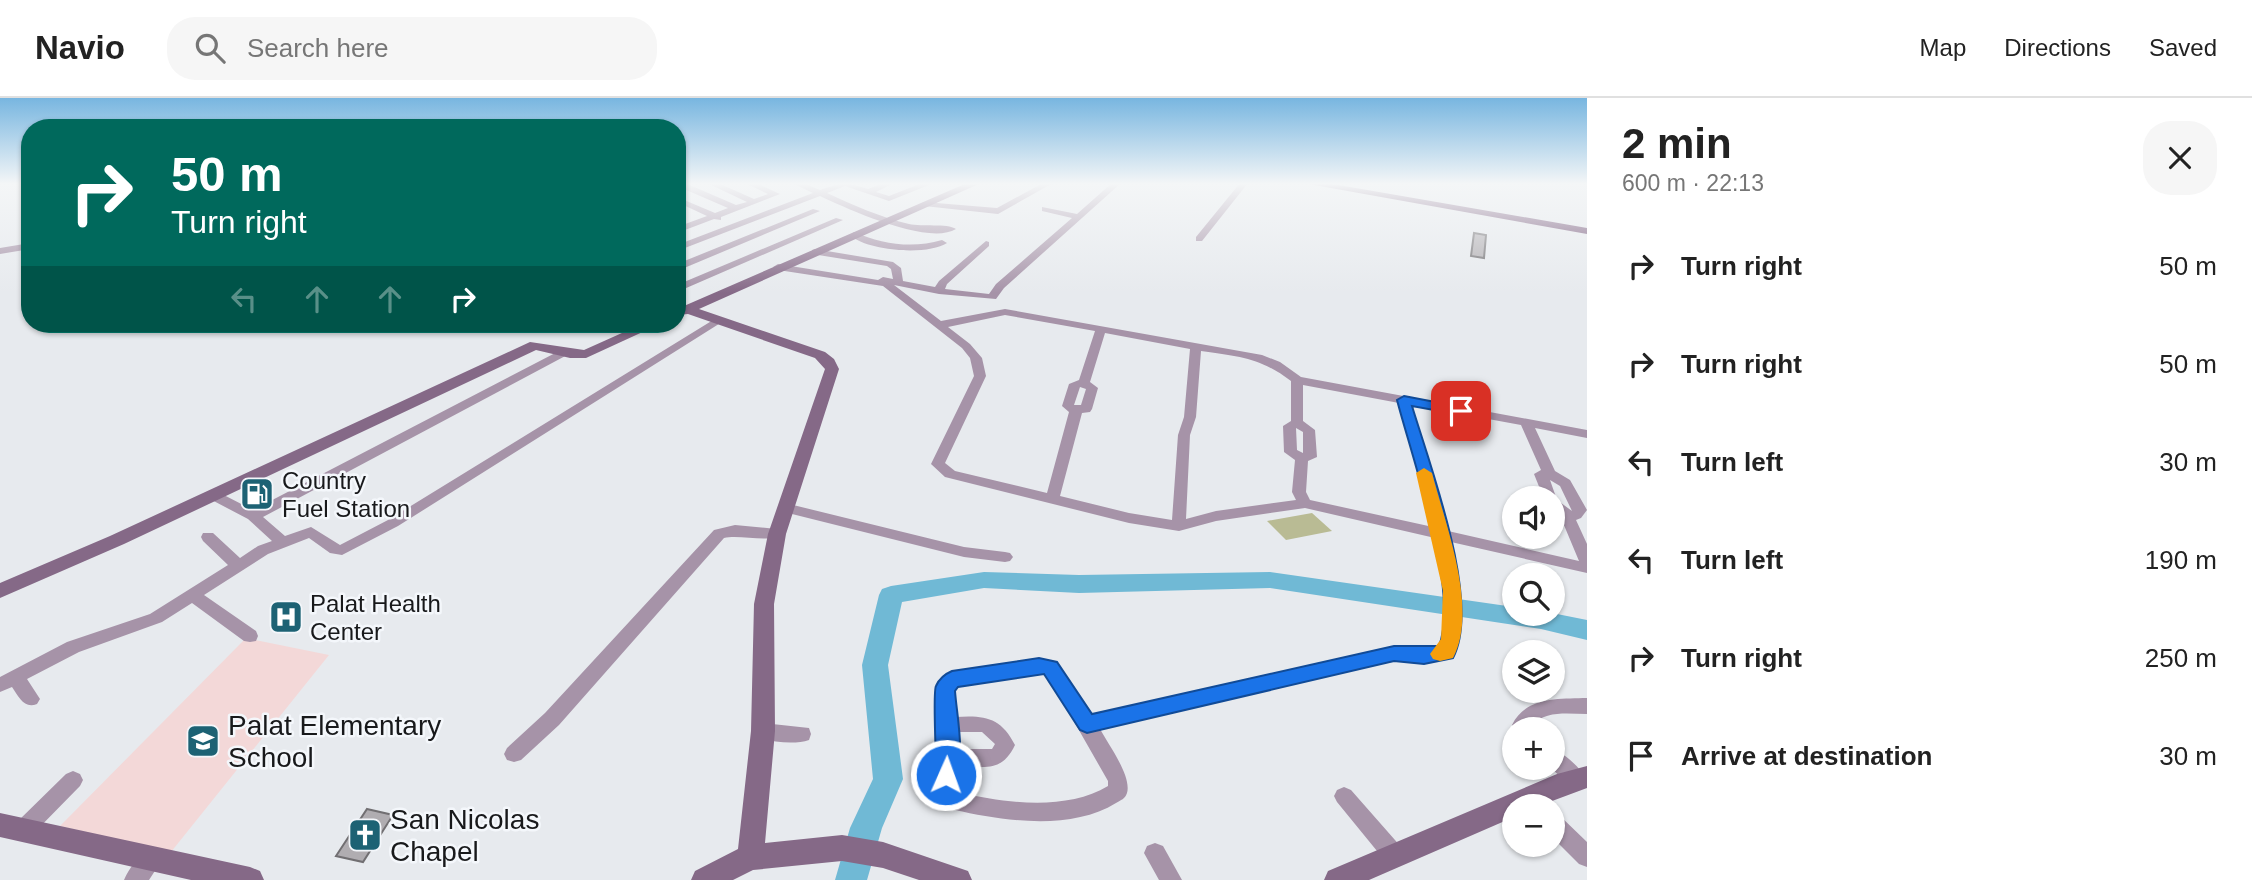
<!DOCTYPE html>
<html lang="en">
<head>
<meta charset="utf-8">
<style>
  :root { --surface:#fff; --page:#f6f6f6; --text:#222; --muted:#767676; --line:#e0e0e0 }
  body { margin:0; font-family:Helvetica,sans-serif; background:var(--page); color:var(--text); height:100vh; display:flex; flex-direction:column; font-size:26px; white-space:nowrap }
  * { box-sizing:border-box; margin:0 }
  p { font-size:23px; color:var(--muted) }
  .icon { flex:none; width:38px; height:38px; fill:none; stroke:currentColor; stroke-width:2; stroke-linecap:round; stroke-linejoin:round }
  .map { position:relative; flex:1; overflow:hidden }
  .panel { display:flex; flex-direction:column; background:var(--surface); width:665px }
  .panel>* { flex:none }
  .hud { position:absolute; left:21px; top:21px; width:665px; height:214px; border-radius:28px; box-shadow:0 2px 5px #0004; background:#00695c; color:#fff; overflow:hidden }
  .buttons { position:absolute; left:1502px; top:388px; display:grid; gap:14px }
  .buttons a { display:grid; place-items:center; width:63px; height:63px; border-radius:50%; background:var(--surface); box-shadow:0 2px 5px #0004; font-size:35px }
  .pin { position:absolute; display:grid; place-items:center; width:60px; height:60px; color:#fff; margin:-30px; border-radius:14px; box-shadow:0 4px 10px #0006 }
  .me { position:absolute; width:77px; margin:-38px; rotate:2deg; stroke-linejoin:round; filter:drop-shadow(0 0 5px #0008) }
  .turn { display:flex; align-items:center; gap:24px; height:147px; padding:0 35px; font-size:32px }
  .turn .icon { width:91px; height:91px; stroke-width:2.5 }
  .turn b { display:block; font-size:49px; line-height:60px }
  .lanes { display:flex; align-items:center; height:66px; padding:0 35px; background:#0003; justify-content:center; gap:35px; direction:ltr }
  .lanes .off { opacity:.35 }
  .round { display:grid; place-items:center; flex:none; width:74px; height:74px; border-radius:28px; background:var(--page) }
  .overview { display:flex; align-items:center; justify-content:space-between; height:119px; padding:0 35px }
  h1 { font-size:42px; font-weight:800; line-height:52px }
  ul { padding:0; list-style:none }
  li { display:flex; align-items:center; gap:21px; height:98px; padding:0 35px }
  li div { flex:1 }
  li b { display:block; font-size:26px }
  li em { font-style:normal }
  header { display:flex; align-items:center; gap:42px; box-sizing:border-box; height:98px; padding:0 35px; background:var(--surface); border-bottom:2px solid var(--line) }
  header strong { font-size:33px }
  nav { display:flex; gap:38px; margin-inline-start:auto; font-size:24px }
  .search { width:490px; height:63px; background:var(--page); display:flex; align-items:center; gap:18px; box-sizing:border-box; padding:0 24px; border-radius:28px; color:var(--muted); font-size:26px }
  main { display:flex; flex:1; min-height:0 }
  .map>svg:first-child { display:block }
</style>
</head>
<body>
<header>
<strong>Navio</strong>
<div class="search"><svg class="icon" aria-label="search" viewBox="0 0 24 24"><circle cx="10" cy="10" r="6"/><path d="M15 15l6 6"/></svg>Search here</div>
<nav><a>Map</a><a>Directions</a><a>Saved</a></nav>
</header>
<main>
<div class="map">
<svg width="1587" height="782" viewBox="0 0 1587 782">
  <rect width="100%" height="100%" fill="#e7eaee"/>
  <!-- education -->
  <path fill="#f3d8d8" d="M246 540 329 557 171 754 60 728Z"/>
  <!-- green -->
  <path fill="#b9bb94" d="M1312 415 1332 433 1286 442 1267 423Z"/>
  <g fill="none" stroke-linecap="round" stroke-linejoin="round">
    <!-- river -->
    <path fill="#70b9d5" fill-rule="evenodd" d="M984 474 1079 477 1270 474 1514 509V516L1552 515 1587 522V542L1541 531 1270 490 1079 495 984 490 902 504 888 567 903 681 882 730 867 782H835L850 730 873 681 862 567 879 497 882 491 891 488Z"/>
  </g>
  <!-- building -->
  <path fill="#b0adb1" stroke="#716f72" stroke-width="2" d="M1474 135 1486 137 1484 160 1471 158Z
    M367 711 393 717 363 764 336 758Z"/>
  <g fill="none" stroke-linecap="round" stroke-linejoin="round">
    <!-- street -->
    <path fill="#a693a8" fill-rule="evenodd" d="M677 85H685L736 107 747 104 707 85H718L754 101 768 96 745 85H756L780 96 721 119V122L714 121 677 135V129L707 118 677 104V99L715 115 728 110 677 88Z
      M792 85H803L820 92C839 85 849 84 868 91L883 85H894L876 94 889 98 922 85H934L889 103 845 88 827 95C853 107 880 119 909 126 922 129 947 125 956 131 928 148 848 111 820 98L677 153V147L813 95Z
      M1043 85H1053L998 116 924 108 920 106 924 104 997 110Z
      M1112 85H1121L1004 190 996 201 939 196 894 187 941 223 1005 211 1262 257 1280 264 1301 279 1587 332V340L1535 330 1555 373 1570 382 1587 412 1581 420 1576 422 1587 446V475L1451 444C1459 479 1470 525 1452 560L1424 565 1394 562 1100 631C1108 646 1132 678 1127 695 1125 701 1121 702 1116 705 1071 733 1004 723 955 712L948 710 942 702 936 677V588L946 576 1039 561 1060 568 1091 617 1394 548 1424 551 1439 549C1449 513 1442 476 1435 440L1305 410 1216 423 1179 433 1129 425 945 379 931 366 974 278 970 260 962 250 883 188 778 172 773 169 778 166 878 182 883 179 893 181 891 171 887 168 812 156V152L815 151 893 164 901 170 903 183 935 189 939 183 986 143 989 144V148L947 186 945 191 989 196 996 186 1072 120 1042 113V109L1077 116ZM1005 217 1095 233 1079 282 1069 286 1062 308 1069 314 1047 395 955 373 945 365 986 278 982 260 970 246 948 229ZM1105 235 1190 251 1184 319 1178 337 1172 422 1129 415 1060 398 1082 315 1090 314 1092 311 1098 290 1090 284ZM1201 253C1240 259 1259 259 1291 283V323L1283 328 1284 354 1295 362 1292 394 1296 402 1216 413 1186 421 1190 337 1196 319ZM1303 287 1399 305 1433 429 1310 402 1306 394 1308 363 1317 359 1315 332 1303 323ZM1080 289 1086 291 1081 307H1074ZM1412 307 1521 327 1541 372 1534 376 1544 401H1552V413L1561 420 1579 463 1448 433ZM1296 330 1303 334V355L1297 352ZM1550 382 1560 388 1572 413 1557 402ZM1039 575 1048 578 1108 683V688C1067 713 1006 705 961 695L958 692 956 668C984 668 1001 676 1015 647 1001 619 984 617 955 619L954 590 957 587ZM955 634H982L995 646 992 651H955Z
      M1240 85H1248L1202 143H1196V139Z
      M813 111 820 113 677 173V166Z
      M836 120 843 122 677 194V187Z
      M854 134C882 146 912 151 942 142L947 145C927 158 867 153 850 137Z
      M30 145V151L0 156V150Z
      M718 219 723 222 722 224 398 428 342 457 330 455 309 440 268 456 204 497 256 533 258 538 256 543 250 544 244 543 192 505 162 524 79 554 27 581 40 601 37 606C24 611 19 599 12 589L0 594V579L67 544 150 516 228 467 203 443 201 439 203 435H213L240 460 258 448 272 443 248 421 208 400 206 397 208 394H218L253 412 561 252H569V256L263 419 285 438 311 429 340 447 388 422Z
      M785 405 964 449 1005 454 1010 455 1013 459 1010 463 1005 464 964 459 780 413 778 410Z
      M735 427 777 431 784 436C775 446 740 436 724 440L559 627 521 662 514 664 507 662 504 656 507 650 545 615 714 432Z
      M1587 600V616C1567 616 1546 612 1531 628L1533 632H1514L1512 627C1526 598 1559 601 1587 600Z
      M763 625 809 630 811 636 809 642C795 647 770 644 756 639L754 633 756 627Z
      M1552 651C1564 655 1580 669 1586 681L1583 687 1576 690 1569 687 1551 670Z
      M73 673 80 676 83 682 80 688 30 739 23 742 16 739 13 732 16 725 66 676Z
      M1344 689 1351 692 1402 750 1405 757 1402 764 1394 767 1386 764 1337 704 1334 698 1337 692Z
      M1552 714 1559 717 1587 744V769L1579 766 1552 739Z
      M1155 745 1163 748 1182 782H1159L1144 755 1147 748Z
      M151 752 159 755 162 762 149 782H124C129 770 139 757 151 752Z"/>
    <!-- secondary -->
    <path fill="#856987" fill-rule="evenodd" d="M967 85H981L699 211 825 254 834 261 839 271 786 436 774 506 775 633 765 745 842 737 883 744 968 773 972 782H919L883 770 842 763 753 772 733 782H691L695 773 738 751 751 633 754 506 768 436 825 271 815 260 688 216 677 217V211Z
      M642 226H660L586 260H570L536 252 124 446 0 500V485L110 438 530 244 584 252Z
      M1587 668V690L1536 709H1514V719L1369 782H1324L1328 773 1557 676Z
      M0 715 250 769 260 773 264 782H191L0 739Z"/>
    <!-- primary -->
    <path fill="#6d4b70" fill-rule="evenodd" d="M1303 85H1327L1587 130V136Z"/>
  </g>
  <!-- sky -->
  <linearGradient id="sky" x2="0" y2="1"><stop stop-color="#78b6e0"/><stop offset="0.44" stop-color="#f4f6f7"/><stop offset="1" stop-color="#f4f6f7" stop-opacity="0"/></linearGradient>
  <rect width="1587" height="195" fill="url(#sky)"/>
  <!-- route -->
  <path fill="#1a73e8" stroke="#114b97" stroke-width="2" d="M1404 298 1461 309 1468 313 1461 317 1412 308C1430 368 1482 505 1453 560L1424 566 1394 563 1087 635 1080 632 1044 576 958 589 955 593C957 620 966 658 954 684L946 687 938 684C936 679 933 593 936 588 939 581 945 576 952 573L1039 560 1057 564 1092 616 1394 548H1439C1460 494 1412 360 1397 302Z"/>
  <!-- slow -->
  <path fill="#f59e0b" d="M1424 370 1432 375C1445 426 1479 511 1453 560L1440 563 1433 561 1430 556 1441 541 1443 493 1416 375Z"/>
  <!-- icons -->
  <defs>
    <symbol id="fuel-square" viewBox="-11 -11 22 22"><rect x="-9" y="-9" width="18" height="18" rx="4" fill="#1d6274" stroke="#f4f7fb"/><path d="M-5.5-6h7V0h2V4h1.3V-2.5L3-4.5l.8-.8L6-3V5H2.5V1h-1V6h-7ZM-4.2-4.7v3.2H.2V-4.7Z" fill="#fff"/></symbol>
    <symbol id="hospital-square" viewBox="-11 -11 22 22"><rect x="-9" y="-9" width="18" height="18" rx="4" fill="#1d6274" stroke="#f4f7fb"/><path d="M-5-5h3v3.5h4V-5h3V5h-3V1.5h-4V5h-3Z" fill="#fff"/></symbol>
    <symbol id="school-square" viewBox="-11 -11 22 22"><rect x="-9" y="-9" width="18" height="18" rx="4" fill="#1d6274" stroke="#f4f7fb"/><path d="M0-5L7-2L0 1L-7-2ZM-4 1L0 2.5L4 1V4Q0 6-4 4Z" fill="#fff"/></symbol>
    <symbol id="church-square" viewBox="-11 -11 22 22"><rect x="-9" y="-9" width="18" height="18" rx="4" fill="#1d6274" stroke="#f4f7fb"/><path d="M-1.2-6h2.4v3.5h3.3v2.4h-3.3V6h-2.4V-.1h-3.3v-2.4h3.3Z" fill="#fff"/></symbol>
  </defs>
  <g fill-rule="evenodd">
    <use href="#fuel-square" x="238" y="377" width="38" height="38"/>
    <use href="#hospital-square" x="267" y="500" width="38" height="38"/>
    <use href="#school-square" x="184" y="624" width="38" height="38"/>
    <use href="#church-square" x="346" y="718" width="38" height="38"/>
  </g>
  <g text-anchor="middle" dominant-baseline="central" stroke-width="5" stroke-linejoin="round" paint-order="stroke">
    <!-- poi labels -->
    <g font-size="24" fill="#18191b" stroke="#f4f7fb" text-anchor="start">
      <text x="282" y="382">Country<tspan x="282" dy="28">Fuel Station</tspan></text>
      <text x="310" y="505">Palat Health<tspan x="310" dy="28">Center</tspan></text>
    </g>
    <!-- near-poi labels -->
    <g font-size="28" fill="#18191b" stroke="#f4f7fb" text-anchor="start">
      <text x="228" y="627">Palat Elementary<tspan x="228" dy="32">School</tspan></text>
      <text x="390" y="721">San Nicolas<tspan x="390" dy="32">Chapel</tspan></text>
    </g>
  </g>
</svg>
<div class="buttons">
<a><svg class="icon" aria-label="sound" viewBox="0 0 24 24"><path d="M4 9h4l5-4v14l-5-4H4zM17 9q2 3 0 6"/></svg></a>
<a><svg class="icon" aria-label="search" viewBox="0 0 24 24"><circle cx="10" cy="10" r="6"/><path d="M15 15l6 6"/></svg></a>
<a><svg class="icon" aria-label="layers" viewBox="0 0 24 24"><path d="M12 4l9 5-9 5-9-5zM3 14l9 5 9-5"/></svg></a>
<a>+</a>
<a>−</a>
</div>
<div class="pin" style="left:1461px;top:313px;background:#d93025"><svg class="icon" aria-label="arrive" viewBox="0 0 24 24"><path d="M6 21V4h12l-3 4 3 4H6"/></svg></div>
<svg class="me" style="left:946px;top:677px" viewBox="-20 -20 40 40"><circle r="17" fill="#1a73e8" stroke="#fff" stroke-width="3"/><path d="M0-11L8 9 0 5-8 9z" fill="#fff"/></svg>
<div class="hud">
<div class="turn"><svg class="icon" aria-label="right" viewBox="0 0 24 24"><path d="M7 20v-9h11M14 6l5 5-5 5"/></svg><div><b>50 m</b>Turn right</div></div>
<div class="lanes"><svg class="icon off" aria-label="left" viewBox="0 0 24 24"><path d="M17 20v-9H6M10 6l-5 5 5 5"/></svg><svg class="icon off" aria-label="ahead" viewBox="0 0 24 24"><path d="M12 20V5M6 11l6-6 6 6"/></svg><svg class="icon off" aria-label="ahead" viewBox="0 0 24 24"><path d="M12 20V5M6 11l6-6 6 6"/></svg><svg class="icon" aria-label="right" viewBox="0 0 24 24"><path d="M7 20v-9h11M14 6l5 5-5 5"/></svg></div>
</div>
</div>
<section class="panel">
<div class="overview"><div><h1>2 min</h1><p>600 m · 22:13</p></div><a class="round"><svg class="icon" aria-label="close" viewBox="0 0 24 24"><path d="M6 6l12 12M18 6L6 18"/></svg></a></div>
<ul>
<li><svg class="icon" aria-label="right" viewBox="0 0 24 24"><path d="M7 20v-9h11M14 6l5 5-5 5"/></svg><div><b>Turn right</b></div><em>50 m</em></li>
<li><svg class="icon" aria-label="right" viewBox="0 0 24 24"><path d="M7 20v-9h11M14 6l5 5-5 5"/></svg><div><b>Turn right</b></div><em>50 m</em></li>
<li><svg class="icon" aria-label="left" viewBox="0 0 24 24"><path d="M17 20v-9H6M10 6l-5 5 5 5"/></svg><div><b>Turn left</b></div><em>30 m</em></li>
<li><svg class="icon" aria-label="left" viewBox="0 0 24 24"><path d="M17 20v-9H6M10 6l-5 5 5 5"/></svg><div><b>Turn left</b></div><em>190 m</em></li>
<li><svg class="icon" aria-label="right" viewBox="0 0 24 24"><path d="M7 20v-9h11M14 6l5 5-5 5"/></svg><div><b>Turn right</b></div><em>250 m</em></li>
<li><svg class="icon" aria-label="arrive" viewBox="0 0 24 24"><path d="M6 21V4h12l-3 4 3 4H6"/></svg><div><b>Arrive at destination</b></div><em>30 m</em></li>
</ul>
</section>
</main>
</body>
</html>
